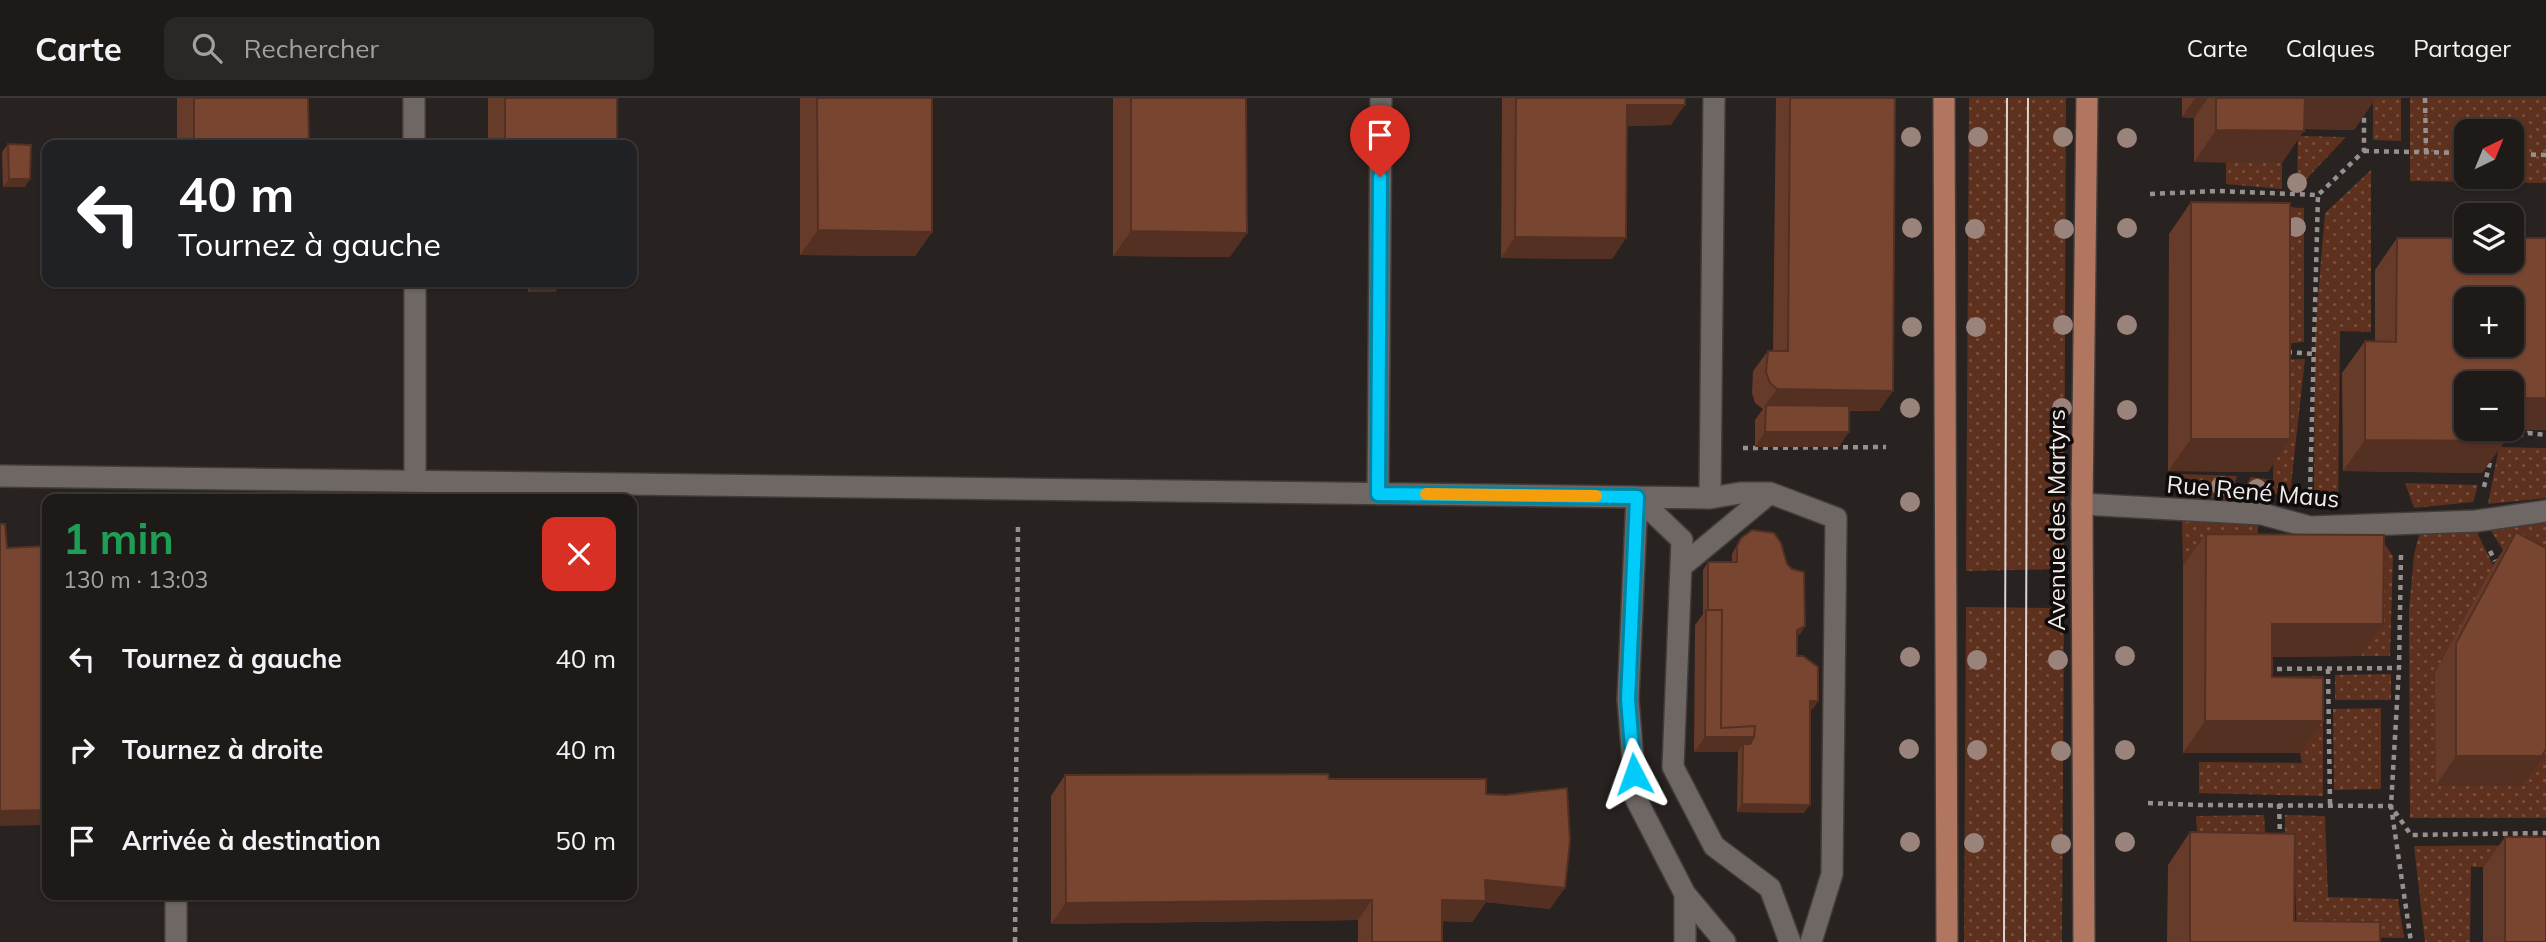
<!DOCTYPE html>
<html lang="fr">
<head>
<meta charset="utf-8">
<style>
  :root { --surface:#1e1a18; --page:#2b2725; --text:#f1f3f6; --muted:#a1a1a2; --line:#3c3837 }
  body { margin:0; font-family:Mulish,sans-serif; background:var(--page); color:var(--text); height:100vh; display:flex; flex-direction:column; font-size:26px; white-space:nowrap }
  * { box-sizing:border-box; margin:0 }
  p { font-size:23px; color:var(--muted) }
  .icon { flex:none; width:38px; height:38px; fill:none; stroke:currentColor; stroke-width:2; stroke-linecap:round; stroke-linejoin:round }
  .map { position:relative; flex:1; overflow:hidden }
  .sheet { position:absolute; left:42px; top:396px; width:595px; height:406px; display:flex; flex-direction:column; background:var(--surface); border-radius:14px; box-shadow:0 2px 5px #0004,0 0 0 2px var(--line) }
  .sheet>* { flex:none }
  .banner { position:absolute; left:42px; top:42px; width:595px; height:147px; border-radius:14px; box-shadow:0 2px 5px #0004,0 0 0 2px var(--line); background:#202124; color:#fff; overflow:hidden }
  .needle { width:46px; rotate:43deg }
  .tools { position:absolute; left:2454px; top:21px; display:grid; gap:14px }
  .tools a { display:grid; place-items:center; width:70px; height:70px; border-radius:14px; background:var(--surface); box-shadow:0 2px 5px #0004,0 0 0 2px var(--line); font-size:35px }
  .pin { position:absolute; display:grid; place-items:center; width:60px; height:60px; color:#fff; margin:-72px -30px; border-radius:50% 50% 50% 0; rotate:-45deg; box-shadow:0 0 7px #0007 }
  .pin .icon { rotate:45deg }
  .me { position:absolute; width:77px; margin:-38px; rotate:356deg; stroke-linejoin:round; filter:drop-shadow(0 0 5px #0008) }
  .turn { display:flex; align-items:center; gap:24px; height:147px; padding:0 21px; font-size:32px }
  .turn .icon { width:91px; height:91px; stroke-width:2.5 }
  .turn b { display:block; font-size:49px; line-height:60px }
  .round { display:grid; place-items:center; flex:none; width:74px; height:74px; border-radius:14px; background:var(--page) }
  .overview { display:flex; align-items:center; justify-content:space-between; height:119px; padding:0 21px }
  h1 { font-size:42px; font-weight:700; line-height:52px; color:#1e9e55 }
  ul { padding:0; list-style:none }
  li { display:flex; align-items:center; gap:21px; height:91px; padding:0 21px }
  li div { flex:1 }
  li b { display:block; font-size:26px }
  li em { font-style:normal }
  header { display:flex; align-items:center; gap:42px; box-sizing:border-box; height:98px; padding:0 35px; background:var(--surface); border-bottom:2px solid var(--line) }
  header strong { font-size:33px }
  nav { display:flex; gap:38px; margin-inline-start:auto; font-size:24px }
  .search { width:490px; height:63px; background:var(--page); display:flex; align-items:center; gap:18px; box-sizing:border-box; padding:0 24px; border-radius:14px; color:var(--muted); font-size:26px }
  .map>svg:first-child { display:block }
</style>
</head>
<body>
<header>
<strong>Carte</strong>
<div class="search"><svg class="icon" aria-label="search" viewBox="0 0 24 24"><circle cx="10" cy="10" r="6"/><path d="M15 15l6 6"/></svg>Rechercher</div>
<nav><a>Carte</a><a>Calques</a><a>Partager</a></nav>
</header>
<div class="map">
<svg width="2546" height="844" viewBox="0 0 2546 844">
  <defs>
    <pattern id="green-dots" width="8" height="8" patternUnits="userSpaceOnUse" patternTransform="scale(1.75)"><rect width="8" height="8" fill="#5e311f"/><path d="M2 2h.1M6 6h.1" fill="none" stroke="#764f40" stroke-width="1.8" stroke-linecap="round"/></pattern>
  </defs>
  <rect width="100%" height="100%" fill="#282220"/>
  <!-- green -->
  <path fill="url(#green-dots)" fill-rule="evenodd" d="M1969 0H2066L2064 471 1966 473Z
    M2373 0H2401V43L2373 42Z
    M2410 0H2546V85L2410 83ZM2511 33V79H2466V33Z
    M2298 38 2346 39 2297 91Z
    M2226 64 2282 65V91L2226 86Z
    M2371 72V234L2340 233 2338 408 2314 410 2315 235 2325 115Z
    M2256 108 2304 110V244L2282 246Z
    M2305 261 2290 396H2264L2257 408 2236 405 2251 379 2273 382 2274 304 2282 262Z
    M2499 349 2546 350V400L2488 406Z
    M2181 376 2237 378 2230 402 2180 397Z
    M2405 385 2478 387 2473 404 2414 410Z
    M2182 423 2258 425 2257 469 2183 468Z
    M2546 425V474L2506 457 2488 428Z
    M2475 430 2493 467 2436 687 2522 688 2546 653V720H2410L2409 512 2414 456 2420 434Z
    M2384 445 2393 458 2390 558H2361L2362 469Z
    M1966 509 2064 510 2062 844H1964Z
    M2391 576V602H2335V577Z
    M2323 578V698L2199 695V664L2302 665 2300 655 2280 611 2281 579Z
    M2381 610V691L2334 692 2333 611Z
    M2264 717 2266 747 2198 750 2196 718Z
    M2285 717 2325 718 2328 799 2398 801 2404 840 2297 838 2294 752 2285 751Z
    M2546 747V770L2471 769 2470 844H2425L2414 748Z"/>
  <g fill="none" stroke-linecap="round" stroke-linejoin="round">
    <defs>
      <path id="minor" d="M414 0V47
        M415 184V383
        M0 378 1637 399 1710 400 1740 395H1770L1836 420 1832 776 1811 844
        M1378 396 1381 0
        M1637 399 1682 442 1673 669 1714 748 1770 790 1790 844
        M1637 399 1628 601 1636 701 1685 796 1725 844
        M1710 400 1714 0
        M2082 406 2262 416 2310 429 2476 423 2546 413
        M1681 469 1770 395
        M176 844V796
        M1685 844V796"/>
      <path id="major" d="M1944 0 1947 844
        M2084 844 2082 406 2087 0"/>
    </defs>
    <!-- minor casing -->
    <use href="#minor" stroke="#423d3b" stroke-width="24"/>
    <!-- major casing -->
    <use href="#major" stroke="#423d3b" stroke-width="24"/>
    <!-- path -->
    <path stroke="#96918f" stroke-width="4.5" stroke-dasharray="5 5" stroke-linecap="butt" d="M2425 0 2426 55
      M2364 53 2466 55
      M2511 56 2546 57
      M2513 56 2514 85
      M2150 96 2218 93 2318 97 2364 53V15
      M2287 254 2314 256
      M2499 344 2528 335 2546 337
      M1743 350 1886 349
      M2484 389 2491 360
      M2310 394 2318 97
      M2490 453 2495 463
      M2401 457 2399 570 2391 708 2411 844
      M2267 571 2399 570
      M2328 571 2330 706
      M2148 705 2200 707 2391 708 2411 737 2546 735
      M2279 706 2280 740
      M1015 844 1018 425"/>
    <!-- minor -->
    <use href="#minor" stroke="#6e6764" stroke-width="21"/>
    <!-- major -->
    <use href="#major" stroke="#b07660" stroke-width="21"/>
    <!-- tram -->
    <path stroke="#dad5d3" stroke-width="2" d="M2004 844 2007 0
      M2025 844 2028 0"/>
  </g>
  <!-- trees -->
  <g fill="#99837b">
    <circle cx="1911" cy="39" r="10"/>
    <circle cx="1978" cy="39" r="10"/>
    <circle cx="2063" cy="39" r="10"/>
    <circle cx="2127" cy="40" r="10"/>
    <circle cx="2297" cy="85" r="10"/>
    <circle cx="2296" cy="129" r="10"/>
    <circle cx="1912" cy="130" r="10"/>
    <circle cx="2127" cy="130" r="10"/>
    <circle cx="1975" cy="131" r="10"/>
    <circle cx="2064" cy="131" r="10"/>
    <circle cx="2063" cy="227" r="10"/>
    <circle cx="2127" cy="227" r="10"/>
    <circle cx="1912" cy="229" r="10"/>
    <circle cx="1976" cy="229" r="10"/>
    <circle cx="1910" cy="310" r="10"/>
    <circle cx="2062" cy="310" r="10"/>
    <circle cx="2127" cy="312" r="10"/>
    <circle cx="2221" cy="388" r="10"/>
    <circle cx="2257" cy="391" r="10"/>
    <circle cx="1910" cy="404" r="10"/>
    <circle cx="2125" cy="558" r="10"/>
    <circle cx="1910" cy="559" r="10"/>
    <circle cx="1977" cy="562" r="10"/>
    <circle cx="2058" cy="562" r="10"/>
    <circle cx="1909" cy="651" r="10"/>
    <circle cx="1977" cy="652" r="10"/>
    <circle cx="2125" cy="652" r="10"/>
    <circle cx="2061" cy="653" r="10"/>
    <circle cx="1910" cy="744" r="10"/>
    <circle cx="2125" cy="744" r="10"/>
    <circle cx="1974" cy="745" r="10"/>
    <circle cx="2061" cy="746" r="10"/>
  </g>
  <!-- wall -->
  <path fill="#673b2a" d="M177 0H308L309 47H177Z
    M488 0H617V47H488Z
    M800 0H932V134L915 158 800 157Z
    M1113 0H1246L1230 159 1113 158Z
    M1502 0H1685L1671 27 1627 28 1626 140 1612 161 1501 160Z
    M1776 0H1895L1879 313H1849L1839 349H1755V322L1763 311 1755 305 1752 295 1753 273 1768 253H1773Z
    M2182 0H2376L2354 32 2304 31 2282 65 2194 64V20L2182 19Z
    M8 46 25 89H3L2 54Z
    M2191 104 2290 341 2268 374 2168 373 2169 136Z
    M2397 140H2546V332H2505V343L2482 375 2343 373 2342 275 2365 243 2375 244V172Z
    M528 184H561V186L555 194H528Z
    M2516 434 2542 658 2522 688 2436 687 2435 575 2495 464Z
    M2206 436 2383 526 2361 558 2272 559V579L2300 655H2183V468Z
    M1741 440 1805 528 1800 536 1797 537V558L1813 611H1810L1804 715 1737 714 1738 654H1694L1695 527 1703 516V472L1708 464H1732V456Z
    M1065 677 1329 681 1486 696 1550 811 1486 804 1472 824 1442 823V844H1358V822L1051 826V698Z
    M2190 734 2294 823 2380 844H2167L2168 767Z
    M2505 739 2546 844H2483V770Z"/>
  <!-- shaded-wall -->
  <path fill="#543022" d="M2195 0H2208L2194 20 2182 19Z
    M2304 0H2376L2354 32 2283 30Z
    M1627 7H1685L1671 27 1612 28Z
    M2216 32 2304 33 2282 65 2194 64Z
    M9 81H30L25 89H3Z
    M818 132 932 134 915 158 800 157Z
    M1131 133 1247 135 1230 159 1113 158Z
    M1515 139 1626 140 1612 161 1501 160Z
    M534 186H561L555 194H528Z
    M1777 291 1893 293 1879 313 1766 311V307L1763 311Z
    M2511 300H2546V332L2483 331H2511Z
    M1765 334H1849L1839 349H1755Z
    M2191 341H2290L2268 374 2168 373Z
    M2365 342 2505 343 2482 375 2343 373Z
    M2272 526H2383L2361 558 2249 559Z
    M1805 528 1800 536 1791 540 1797 532Z
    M1810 603H1818L1813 611H1805Z
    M2205 623H2323L2300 655H2183Z
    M1705 639H1754L1743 654V646L1738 654H1694Z
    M2456 658H2542L2522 688 2436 687Z
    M1742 706 1810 707 1804 715 1737 714Z
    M47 712V727L0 728V713Z
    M1485 782 1565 790 1550 811 1486 804 1472 824 1428 823 1442 802Z
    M1372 802 1358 822 1051 826 1066 805Z"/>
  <!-- building -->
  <path fill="#784531" stroke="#543022" stroke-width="2" fill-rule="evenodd" d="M194 0H308L309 47H194Z
    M505 0H617V47H505Z
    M817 0H932V134L818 132Z
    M1131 0H1246L1247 135 1131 133Z
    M1516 0H1685V7H1627L1626 140 1515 139Z
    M1790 0H1895L1893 293 1777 291 1770 285 1766 274 1768 253H1788Z
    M2216 0H2305L2304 33 2216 32Z
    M8 46 31 47 30 81H9Z
    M2191 104 2290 105V341H2191Z
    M2397 140H2466V163H2511V140H2546V300H2511V285H2466V331H2505V343L2365 342V243L2396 244ZM2466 201H2511V247H2466Z
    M534 184H561V186H534Z
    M1766 307 1849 308V334H1765Z
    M0 426H5L7 450 47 448V712L0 713Z
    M1752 432 1774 435 1781 445 1787 466 1792 471 1804 474 1805 528 1797 532V558H1803L1818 569V603H1810V707L1742 706 1743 646H1750L1754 639 1755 628 1721 630 1722 512H1708V464H1737V448L1741 440Z
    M2516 434 2546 450V651L2542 658H2456V545Z
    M2206 436 2384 437 2383 526H2272V579L2323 580V623H2205Z
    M1706 512H1722L1721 630 1755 628 1754 639H1705Z
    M632 562H635V650H632Z
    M1328 676 1329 681H1486V696L1505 697 1567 690 1570 743 1565 790 1485 782 1486 803 1442 802V844H1372V802L1066 805 1065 677Z
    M2190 734 2295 736 2294 823 2380 824V844H2190Z
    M2505 739H2546V844H2505Z"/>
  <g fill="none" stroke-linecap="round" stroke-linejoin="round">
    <defs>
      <path id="route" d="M1380 79 1378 396 1637 399 1628 601 1634 676"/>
    </defs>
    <!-- route casing -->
    <use href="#route" stroke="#0084a2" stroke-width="18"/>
    <!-- route -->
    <use href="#route" stroke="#00cbf9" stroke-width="12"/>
    <!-- slow -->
    <path stroke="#f59e0b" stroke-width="12" d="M1426 396 1596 398"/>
  </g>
  <g text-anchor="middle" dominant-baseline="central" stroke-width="7" stroke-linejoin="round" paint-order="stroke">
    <!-- street labels -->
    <g font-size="24" fill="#f2edeb" stroke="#0f0c0b">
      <text transform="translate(2253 393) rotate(5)">Rue René Maus</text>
      <text transform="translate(2056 422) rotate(-90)">Avenue des Martyrs</text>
    </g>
  </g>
</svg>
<div class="tools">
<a><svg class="needle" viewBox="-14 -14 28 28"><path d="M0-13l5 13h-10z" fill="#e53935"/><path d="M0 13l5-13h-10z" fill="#a1a1a2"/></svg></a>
<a><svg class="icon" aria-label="layers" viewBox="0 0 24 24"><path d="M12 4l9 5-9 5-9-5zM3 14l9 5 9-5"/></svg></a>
<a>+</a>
<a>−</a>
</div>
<div class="pin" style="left:1380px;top:79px;background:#d93025"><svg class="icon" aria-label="arrive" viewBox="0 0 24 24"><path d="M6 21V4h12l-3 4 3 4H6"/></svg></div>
<svg class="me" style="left:1634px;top:676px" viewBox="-20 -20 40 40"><path d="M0-17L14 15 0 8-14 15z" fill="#00cbf9" stroke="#fff" stroke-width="4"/></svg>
<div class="banner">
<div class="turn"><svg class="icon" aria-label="left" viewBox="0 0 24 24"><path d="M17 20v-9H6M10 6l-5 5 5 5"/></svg><div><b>40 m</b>Tournez à gauche</div></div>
</div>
<section class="sheet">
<div class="overview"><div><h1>1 min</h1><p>130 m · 13:03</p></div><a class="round" style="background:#d93025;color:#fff"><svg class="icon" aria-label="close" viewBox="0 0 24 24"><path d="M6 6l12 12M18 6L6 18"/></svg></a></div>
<ul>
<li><svg class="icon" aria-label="left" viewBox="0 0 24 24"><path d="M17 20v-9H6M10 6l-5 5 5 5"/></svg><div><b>Tournez à gauche</b></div><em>40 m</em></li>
<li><svg class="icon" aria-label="right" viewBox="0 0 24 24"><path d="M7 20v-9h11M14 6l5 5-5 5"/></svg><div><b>Tournez à droite</b></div><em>40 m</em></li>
<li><svg class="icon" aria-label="arrive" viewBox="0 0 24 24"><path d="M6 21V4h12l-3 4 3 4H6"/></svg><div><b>Arrivée à destination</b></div><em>50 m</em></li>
</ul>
</section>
</div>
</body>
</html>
